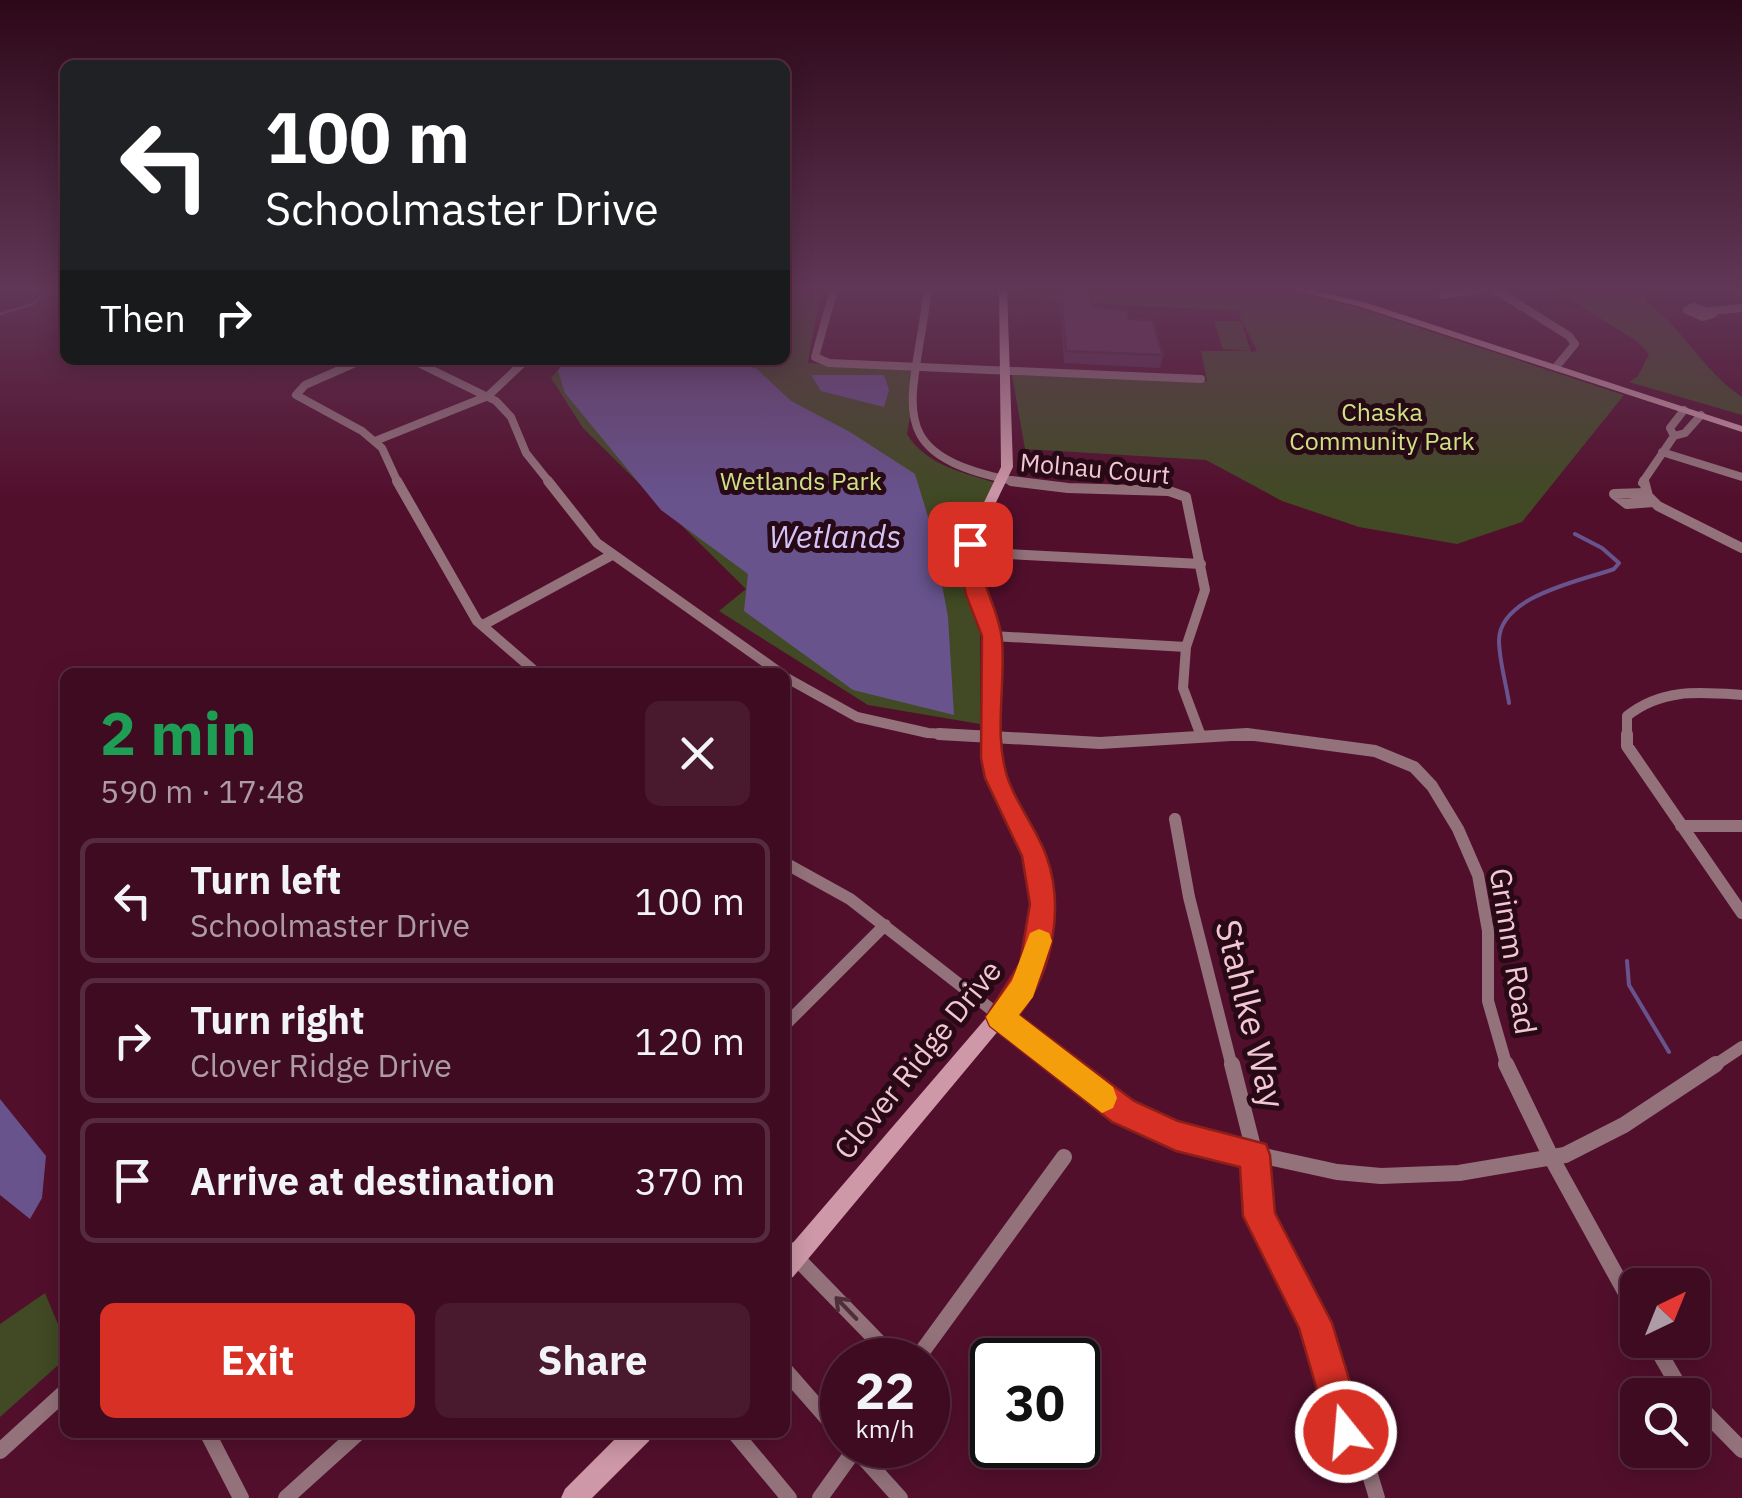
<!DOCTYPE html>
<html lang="en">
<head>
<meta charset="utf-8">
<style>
  :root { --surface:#3e0b21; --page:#49192e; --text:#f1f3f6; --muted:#ad9ba5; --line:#572b3f; --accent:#d93025 }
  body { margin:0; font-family:"IBM Plex Sans",sans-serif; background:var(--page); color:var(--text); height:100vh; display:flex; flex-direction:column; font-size:38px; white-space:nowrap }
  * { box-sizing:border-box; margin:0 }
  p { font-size:32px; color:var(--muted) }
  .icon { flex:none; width:55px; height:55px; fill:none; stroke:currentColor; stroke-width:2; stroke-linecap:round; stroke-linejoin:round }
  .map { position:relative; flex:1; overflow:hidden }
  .sheet { position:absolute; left:60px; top:668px; width:730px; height:770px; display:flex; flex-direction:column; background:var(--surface); border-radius:15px; box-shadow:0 5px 25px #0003,0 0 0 2px var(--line) }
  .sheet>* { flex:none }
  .hud { position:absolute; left:60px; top:60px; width:730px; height:305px; border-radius:15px; box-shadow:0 5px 25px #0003,0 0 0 2px var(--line); background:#202124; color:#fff; overflow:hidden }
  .needle { width:65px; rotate:43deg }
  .tools { position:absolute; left:1620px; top:1268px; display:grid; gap:20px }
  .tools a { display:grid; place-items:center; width:90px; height:90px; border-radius:15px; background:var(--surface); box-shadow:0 5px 25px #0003,0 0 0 2px var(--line); font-size:50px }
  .speed { position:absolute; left:820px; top:1338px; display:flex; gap:20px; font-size:50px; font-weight:700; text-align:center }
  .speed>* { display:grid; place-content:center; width:130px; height:130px; border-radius:50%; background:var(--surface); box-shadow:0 5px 25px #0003,0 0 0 2px var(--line); line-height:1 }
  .speed small { font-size:25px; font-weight:400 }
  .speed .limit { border:5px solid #111; border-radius:15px; background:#fff; color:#111 }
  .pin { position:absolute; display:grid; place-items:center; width:85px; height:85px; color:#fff; margin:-42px; border-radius:20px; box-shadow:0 5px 15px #0006 }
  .me { position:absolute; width:110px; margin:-55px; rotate:343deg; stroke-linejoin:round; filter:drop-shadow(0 0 8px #0008) }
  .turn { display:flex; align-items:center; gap:35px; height:210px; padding:0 40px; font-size:45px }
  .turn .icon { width:130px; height:130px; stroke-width:2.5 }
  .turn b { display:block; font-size:70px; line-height:85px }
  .then { display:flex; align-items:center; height:95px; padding:0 40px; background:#0003; gap:20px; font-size:38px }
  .round { display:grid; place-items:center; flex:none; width:105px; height:105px; border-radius:15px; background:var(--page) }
  .head { display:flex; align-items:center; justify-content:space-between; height:170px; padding:0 40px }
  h1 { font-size:60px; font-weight:700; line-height:75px; color:#1e9e55 }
  .cta { display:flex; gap:20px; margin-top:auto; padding:20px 40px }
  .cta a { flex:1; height:115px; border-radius:15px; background:var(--accent); color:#fff; font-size:40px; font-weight:700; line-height:115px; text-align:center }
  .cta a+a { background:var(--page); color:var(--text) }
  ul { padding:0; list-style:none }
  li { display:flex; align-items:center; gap:30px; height:125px; margin:0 20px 15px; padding:0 20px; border:5px solid var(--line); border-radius:15px }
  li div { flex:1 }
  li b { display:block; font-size:38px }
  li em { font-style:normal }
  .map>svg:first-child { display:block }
</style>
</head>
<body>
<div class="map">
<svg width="1742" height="1498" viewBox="0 0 1742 1498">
  <rect width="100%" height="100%" fill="#520f2c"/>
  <!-- green -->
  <path fill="#414a24" d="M785 289H821L808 363 918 371 907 434C926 466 966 473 999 484L958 544 980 629V724L868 705 719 611 746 589 583 428 551 378 566 360H785Z
    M1009 289H1273L1359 308 1624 395 1522 522 1457 544 1359 527 1282 501 1206 460 1025 449 1012 375 1207 381 1201 351H1249L1223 349 1214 321H1241L1251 352 1257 351 1239 315 1240 311 1052 301Z
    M1554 289H1656L1647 292 1645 301C1685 330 1704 372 1742 397V415L1629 382 1638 376 1649 354 1638 342Z
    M45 1293 65 1341V1359L0 1417V1324Z"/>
  <!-- water -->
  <path fill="#68538d" d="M566 360H733L757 369 791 401 850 432 915 474 932 530 948 617 954 715 853 690 744 611 748 574 661 510 565 393 558 371Z
    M811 375H884L889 390 884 407 821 391Z
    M0 1099 46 1156 42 1198 30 1219 0 1195Z"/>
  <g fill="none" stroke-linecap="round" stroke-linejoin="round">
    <!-- stream-far1 -->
    <path stroke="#68538d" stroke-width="2.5" d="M0 314 33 304 49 289
      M742 365 770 360"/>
    <!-- stream -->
    <path stroke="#68538d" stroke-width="4" d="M1509 703C1506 683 1499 660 1499 640 1500 596 1580 581 1614 569L1619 563 1602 548 1575 534
      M1627 961 1629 985 1669 1052"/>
    <!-- street-far3 -->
    <path stroke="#94727b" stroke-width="8" d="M834 289 815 357 829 363 1201 379
      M928 289C913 409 876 456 1024 483
      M1494 289 1569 336 1575 344 1556 367
      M1443 295 1483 289
      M1694 307 1713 314 1703 317 1687 310Z
      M1710 311 1742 308
      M362 360 305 385 296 395 362 431 382 448 398 483
      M412 360 496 401 511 417 526 453 550 483
      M1674 436 1685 433 1701 415
      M375 441 488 396 526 360
      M1662 452 1742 477
      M1642 483 1674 436 1670 428 1684 410"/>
    <!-- street-far2 -->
    <path stroke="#94727b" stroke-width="10" d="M397 481 477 621 536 672
      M548 481 597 543 779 672
      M1011 481 1068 488 1169 491 1186 497
      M1644 481 1648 496 1658 506 1742 548
      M1645 493 1614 494 1627 504 1654 502
      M1186 497 1205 590 1186 647 1183 688 1201 736
      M970 552 1201 564
      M483 625 610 556
      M992 636 1186 647
      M785 677 857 717 928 733 982 736
      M1212 736H1263
      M1627 736V716C1662 688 1699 692 1742 695"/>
    <!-- street-far1 -->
    <path stroke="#94727b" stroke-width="12" d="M939 734 1100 743 1247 734 1375 751 1414 767 1432 786 1458 829 1478 875 1488 931V1001L1507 1067
      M1627 734V746L1742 913
      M1175 819 1189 897 1232 1067
      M1681 826H1742
      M785 863 850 899 1065 1067
      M785 1025 885 925
      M1712 1067 1742 1047"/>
    <!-- street -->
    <path stroke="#94727b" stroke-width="16" d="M1062 1064 1123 1112 1195 1141 1337 1172 1381 1176 1459 1173 1565 1155 1624 1125 1716 1064
      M1232 1064 1255 1155 1259 1216 1314 1323 1346 1431 1367 1465 1377 1498
      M1506 1064 1551 1157 1638 1315
      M785 1246 896 1360
      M1652 1340 1677 1383 1689 1395
      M916 1360 1064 1157
      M785 1370 842 1435
      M1692 1399 1742 1450
      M207 1432 241 1498
      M734 1432 789 1498
      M852 1445 900 1498
      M0 1451 65 1392
      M286 1498 359 1432
      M820 1498 858 1445"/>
    <!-- secondary -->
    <path fill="#ce98a8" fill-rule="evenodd" d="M999 289H1007L1013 467 976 544 974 560 999 636 1000 757 1004 778 1042 856 1048 880 1051 926 1043 964 1029 994 793 1277 785 1280V1252L1017 982 1025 964 1033 926 1032 880 1026 856 988 778 984 757 985 636 962 560 964 544 1001 467Z
      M1290 289H1306L1367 303 1742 426V432L1361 307Z
      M622 1432H652L649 1441 592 1498H561L565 1489Z"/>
  </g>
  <!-- wall -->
  <path fill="#5b2c4d" d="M1061 293 1092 308 1129 319 1163 355 1160 368 1064 363 1060 305Z"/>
  <!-- building -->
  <path fill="#6a335a" stroke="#4a243f" stroke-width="2.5" d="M1061 293 1090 294 1092 308 1127 310 1129 319 1152 320 1163 355 1066 351Z"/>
  <!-- one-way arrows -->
  <defs><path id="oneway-shaft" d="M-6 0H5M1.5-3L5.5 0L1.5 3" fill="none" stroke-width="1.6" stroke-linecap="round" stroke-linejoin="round" transform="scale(2.5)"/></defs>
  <use stroke="#4d2e39" href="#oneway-shaft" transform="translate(846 1308) rotate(-134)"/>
  <!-- sky -->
  <linearGradient id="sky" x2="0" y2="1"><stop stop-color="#2d0818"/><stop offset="0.58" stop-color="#603756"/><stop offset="1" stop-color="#603756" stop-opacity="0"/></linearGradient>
  <rect width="1742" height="499" fill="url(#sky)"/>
  <!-- route -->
  <path fill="#d93025" stroke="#8d1f18" stroke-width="2.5" d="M970 538 979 544C977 581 999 607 1002 640 1006 684 993 736 1008 779 1017 805 1036 828 1046 855 1065 907 1053 971 1019 1015L1134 1101 1178 1121 1266 1144 1270 1155 1275 1213 1332 1323 1365 1432 1359 1445 1346 1450 1333 1445 1299 1328 1243 1216 1240 1167 1176 1151 1112 1122 990 1026 986 1017 1020 963 1030 904 1022 856 985 778 981 758 982 636 966 595 959 560 960 544Z"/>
  <!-- slow -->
  <path fill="#f59e0b" d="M1039 929 1049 933 1052 941 1033 997 1019 1015 1113 1087 1117 1098 1113 1108 1102 1113 990 1026 986 1017 1012 981 1030 933Z"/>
  <g text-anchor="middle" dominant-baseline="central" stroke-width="10" stroke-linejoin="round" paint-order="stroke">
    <!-- far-park labels -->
    <g font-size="25" fill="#cce283" stroke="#270a15">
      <text x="1382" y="411">Chaska<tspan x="1382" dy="29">Community Park</tspan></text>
      <text x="801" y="480">Wetlands Park</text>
    </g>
    <!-- far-street labels -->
    <g font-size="25" fill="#f2c7d3" stroke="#270a15">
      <text transform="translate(1095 468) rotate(5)">Molnau Court</text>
    </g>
    <!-- street labels -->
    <g font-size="30" fill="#f2c7d3" stroke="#270a15">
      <text transform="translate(1514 951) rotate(81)">Grimm Road</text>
      <text transform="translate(917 1059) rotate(-51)">Clover Ridge Drive</text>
    </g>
    <!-- water labels -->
    <g font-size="32" font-style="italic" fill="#d4c3f8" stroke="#270a15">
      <text x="835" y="536">Wetlands</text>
    </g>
    <!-- near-street labels -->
    <g font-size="35" fill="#f2c7d3" stroke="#270a15">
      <text transform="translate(1251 1014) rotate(76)">Stahlke Way</text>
    </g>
  </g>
</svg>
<div class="tools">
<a><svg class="needle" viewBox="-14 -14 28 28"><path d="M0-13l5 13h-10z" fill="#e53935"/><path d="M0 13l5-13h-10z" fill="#ad9ba5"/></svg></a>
<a><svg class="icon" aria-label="search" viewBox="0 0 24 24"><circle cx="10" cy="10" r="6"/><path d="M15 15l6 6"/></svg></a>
</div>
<div class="speed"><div>22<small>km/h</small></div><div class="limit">30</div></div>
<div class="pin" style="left:970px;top:544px;background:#d93025"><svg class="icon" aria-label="arrive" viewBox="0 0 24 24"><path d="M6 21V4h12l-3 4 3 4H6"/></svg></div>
<svg class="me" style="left:1346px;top:1432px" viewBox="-20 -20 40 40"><circle r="17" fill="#d93025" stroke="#fff" stroke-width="3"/><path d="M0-11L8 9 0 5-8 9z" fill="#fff"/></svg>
<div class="hud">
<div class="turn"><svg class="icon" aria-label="left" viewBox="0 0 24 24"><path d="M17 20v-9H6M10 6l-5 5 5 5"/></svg><div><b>100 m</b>Schoolmaster Drive</div></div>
<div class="then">Then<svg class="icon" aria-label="right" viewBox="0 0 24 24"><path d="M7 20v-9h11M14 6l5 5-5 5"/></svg></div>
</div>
<section class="sheet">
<div class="head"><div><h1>2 min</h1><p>590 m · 17:48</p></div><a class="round"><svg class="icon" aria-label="close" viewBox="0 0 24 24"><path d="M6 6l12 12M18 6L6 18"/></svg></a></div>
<ul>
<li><svg class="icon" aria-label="left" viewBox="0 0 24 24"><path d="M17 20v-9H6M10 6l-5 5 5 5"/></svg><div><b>Turn left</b><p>Schoolmaster Drive</p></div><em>100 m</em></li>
<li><svg class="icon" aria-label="right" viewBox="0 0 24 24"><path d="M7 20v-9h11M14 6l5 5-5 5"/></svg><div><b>Turn right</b><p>Clover Ridge Drive</p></div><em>120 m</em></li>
<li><svg class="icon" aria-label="arrive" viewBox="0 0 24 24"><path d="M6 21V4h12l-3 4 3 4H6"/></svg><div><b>Arrive at destination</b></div><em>370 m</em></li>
</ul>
<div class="cta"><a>Exit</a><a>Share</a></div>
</section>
</div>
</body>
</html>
